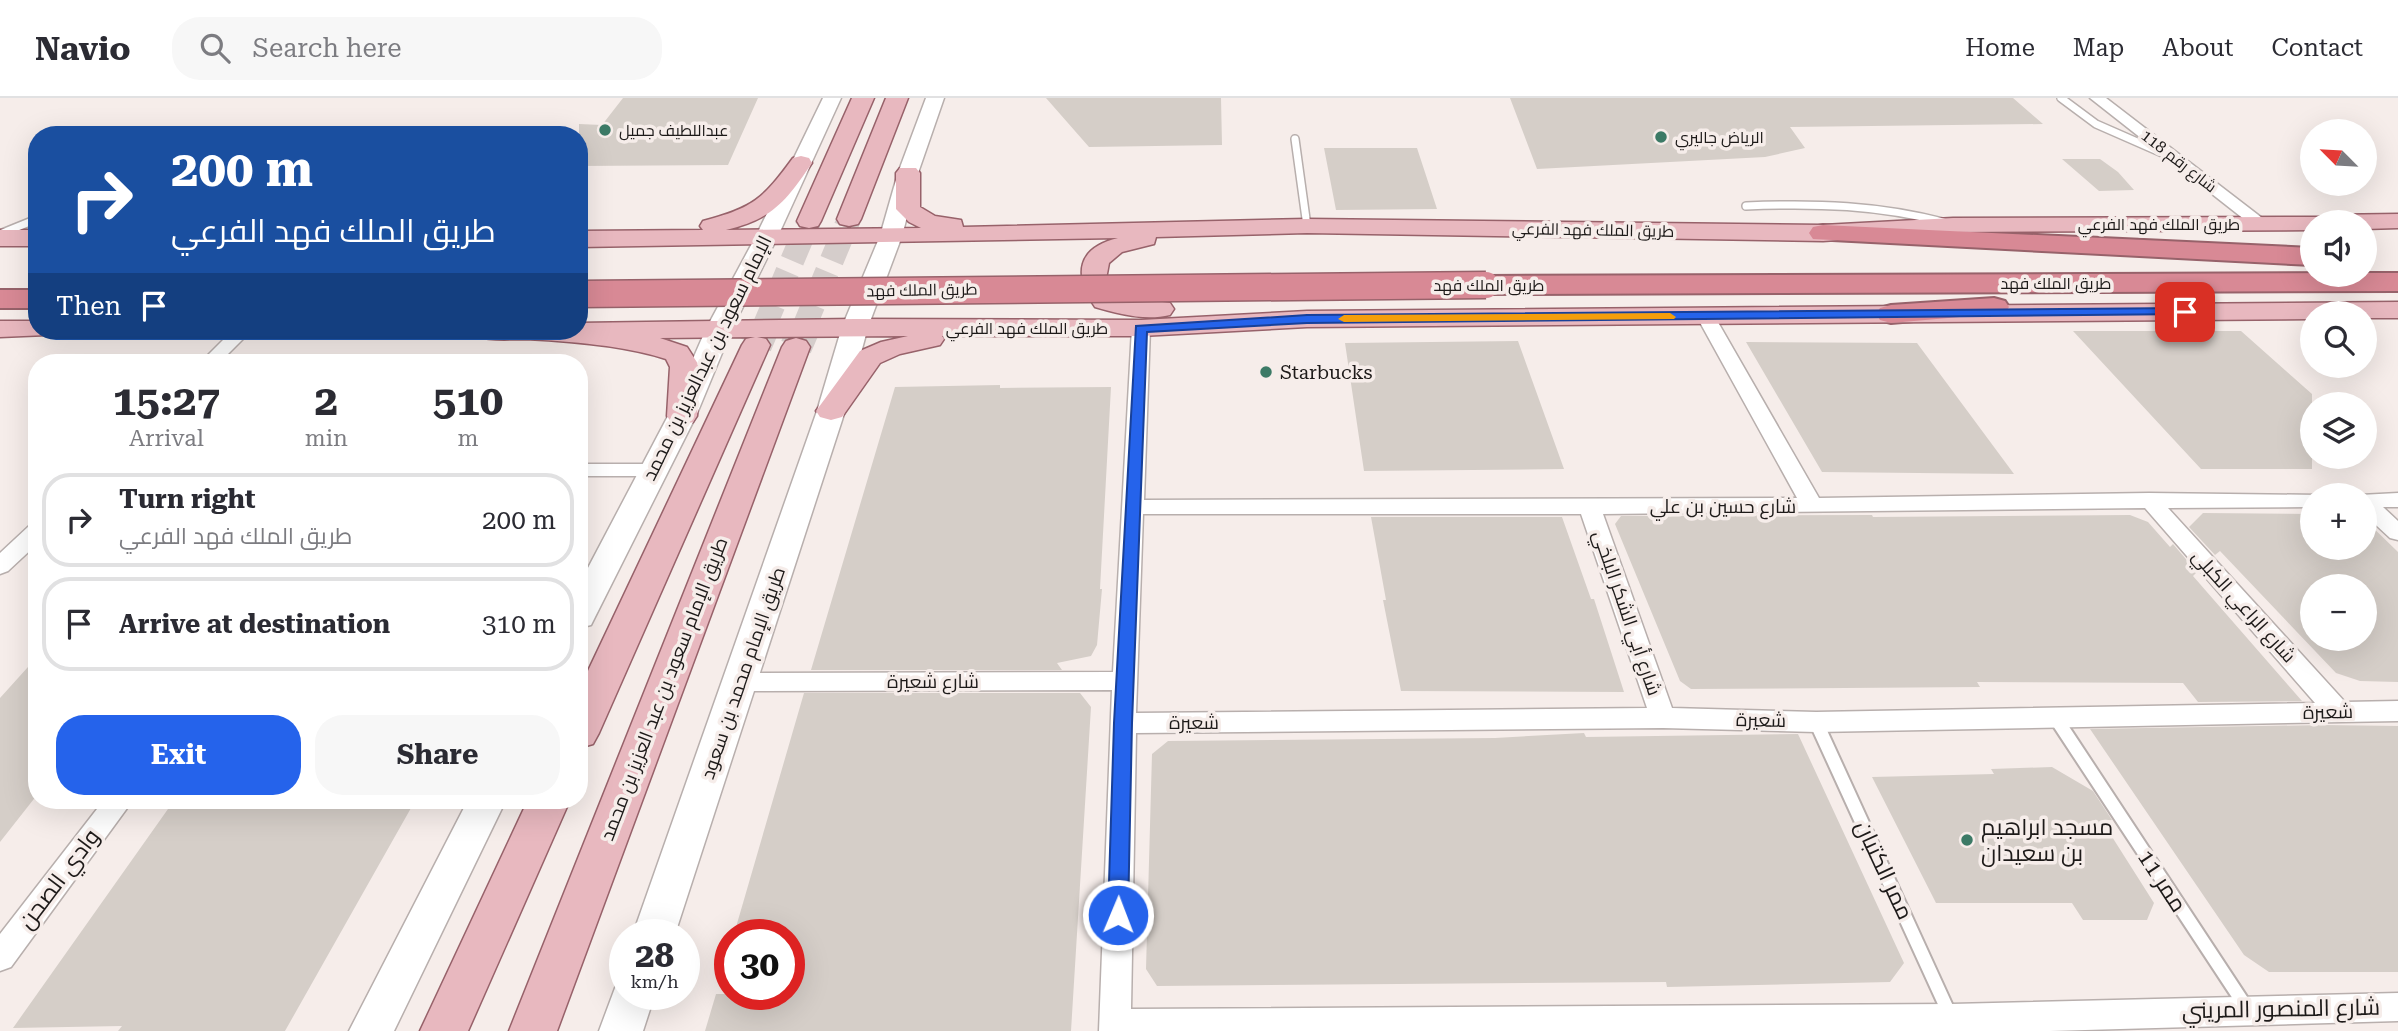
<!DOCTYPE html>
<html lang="en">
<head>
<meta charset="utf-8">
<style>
  :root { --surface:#fff; --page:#f7f7f7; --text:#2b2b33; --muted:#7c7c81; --line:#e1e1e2; --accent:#2563eb }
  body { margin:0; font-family:"Roboto Serif",Cairo,serif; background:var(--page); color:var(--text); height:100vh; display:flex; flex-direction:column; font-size:26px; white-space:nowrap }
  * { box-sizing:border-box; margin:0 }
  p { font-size:23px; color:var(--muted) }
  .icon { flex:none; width:38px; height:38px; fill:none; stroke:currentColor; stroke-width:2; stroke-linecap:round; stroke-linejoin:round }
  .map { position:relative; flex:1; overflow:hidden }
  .details { position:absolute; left:28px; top:256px; width:560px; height:455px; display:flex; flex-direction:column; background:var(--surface); border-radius:28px; box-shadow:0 7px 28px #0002 }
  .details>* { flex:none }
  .banner { position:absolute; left:28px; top:28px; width:560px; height:214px; border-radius:28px; box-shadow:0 7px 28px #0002; background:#1a4fa0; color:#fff; overflow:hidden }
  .needle { width:46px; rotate:294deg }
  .buttons { position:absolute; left:2300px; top:21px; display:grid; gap:14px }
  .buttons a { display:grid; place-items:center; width:77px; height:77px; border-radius:50%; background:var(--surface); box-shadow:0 7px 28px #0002; font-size:35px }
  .speed { position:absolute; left:609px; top:821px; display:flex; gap:14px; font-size:35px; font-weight:700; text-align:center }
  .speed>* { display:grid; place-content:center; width:91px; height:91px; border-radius:50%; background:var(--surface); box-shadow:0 7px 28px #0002; line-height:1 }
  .speed small { font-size:18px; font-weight:400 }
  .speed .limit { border:10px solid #d22; background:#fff; color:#111 }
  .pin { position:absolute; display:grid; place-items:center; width:60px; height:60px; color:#fff; margin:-30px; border-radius:14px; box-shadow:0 4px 10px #0006 }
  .me { position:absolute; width:77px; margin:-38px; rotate:1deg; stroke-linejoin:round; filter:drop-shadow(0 0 5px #0008) }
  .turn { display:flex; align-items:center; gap:24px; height:147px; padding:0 28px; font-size:32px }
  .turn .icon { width:91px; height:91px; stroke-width:2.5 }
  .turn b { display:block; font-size:49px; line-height:60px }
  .then { display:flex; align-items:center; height:66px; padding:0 28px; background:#0003; gap:14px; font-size:26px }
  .eta { display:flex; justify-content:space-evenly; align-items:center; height:119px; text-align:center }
  .eta b { font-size:42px; font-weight:700; line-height:49px }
  .button { display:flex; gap:14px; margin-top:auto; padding:14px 28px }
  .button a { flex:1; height:80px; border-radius:28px; background:var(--accent); color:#fff; font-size:28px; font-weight:700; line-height:80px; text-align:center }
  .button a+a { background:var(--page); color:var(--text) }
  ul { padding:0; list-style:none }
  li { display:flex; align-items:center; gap:21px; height:94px; margin:0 14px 10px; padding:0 14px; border:4px solid var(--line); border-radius:28px }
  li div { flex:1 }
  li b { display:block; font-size:26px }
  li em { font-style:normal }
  header { display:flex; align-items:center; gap:42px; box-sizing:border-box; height:98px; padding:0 35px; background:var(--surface); border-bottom:2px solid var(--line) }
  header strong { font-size:33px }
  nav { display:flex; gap:38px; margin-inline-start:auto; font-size:24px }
  .search { width:490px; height:63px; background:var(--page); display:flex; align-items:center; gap:18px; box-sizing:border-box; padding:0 24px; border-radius:28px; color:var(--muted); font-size:26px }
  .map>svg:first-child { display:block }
</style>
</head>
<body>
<header>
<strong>Navio</strong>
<div class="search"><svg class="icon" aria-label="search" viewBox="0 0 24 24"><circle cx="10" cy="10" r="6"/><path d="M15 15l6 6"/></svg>Search here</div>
<nav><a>Home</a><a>Map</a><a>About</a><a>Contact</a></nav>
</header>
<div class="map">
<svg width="2398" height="933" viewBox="0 0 2398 933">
  <rect width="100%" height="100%" fill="#f6edea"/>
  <!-- building -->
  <path fill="#d5cec8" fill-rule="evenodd" d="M623 0H758L728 67 579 68V26L602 27Z
    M1046 0H1221L1222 47 1089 49Z
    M1510 0H2013L2043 26 1790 29 1805 50 1765 59 1537 71Z
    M1324 50H1417L1437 111 1336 112Z
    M2062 61H2100L2118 74 2134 92 2099 93Z
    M2073 233H2241L2312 296V371H2201Z
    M1518 243 1564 371 1364 373 1345 245Z
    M1746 244 1917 245 2014 376 1822 374Z
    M1000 287V290L1111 289 1100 491H1102L1097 547 1091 558 1057 565 1062 572H811L895 289Z
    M2203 415 2312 416V450H2364V421L2398 454V584L2360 583 2336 575 2220 453 2215 457 2189 429ZM2312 488H2364V541H2312Z
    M1872 417 1873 419 2130 417 2148 424 2170 449 2173 446 2197 474 2193 478 2302 603 2198 604 2183 585 1977 584 1980 589 1691 591 1680 583 1615 426 1621 418Z
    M1371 419H1562L1591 501H1594L1624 594 1401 593 1383 502H1386Z
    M37 559V697L0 744V600Z
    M804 595H1080L1091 609 1071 933H705L716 896H789V836H734Z
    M2324 627 2398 628V874H2269L2244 857 2090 631Z
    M1584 635 1586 639 1798 636 1904 865 1890 884 1667 889 1666 884 1157 888 1146 871 1152 656 1168 643 1495 640Z
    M2052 669 2093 693 2112 722 2102 723 2154 805 2147 822H2083L2072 805H1936L1872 679 1994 676 1991 671Z
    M243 709 411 710 285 933H118L122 928 13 930 168 711Z"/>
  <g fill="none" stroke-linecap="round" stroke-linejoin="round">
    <!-- primary-tunnel-far1 -->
    <path stroke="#d5cdcb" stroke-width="24" stroke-dasharray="24 12" stroke-linecap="butt" d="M764 229 809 123
      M804 229 849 121"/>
    <!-- primary-tunnel -->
    <path stroke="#d5cdcb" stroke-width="32" stroke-dasharray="32 16" stroke-linecap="butt" d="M756 247 764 228
      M796 249 805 228"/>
    <defs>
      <path id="lane-far1" d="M2061 0 2096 26 2169 58
        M1295 41 1307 128
        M1746 108C1815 105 1880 107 1947 125
        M0 136 37 121"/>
      <path id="lane" d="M2055 619 2246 909
        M1816 624 1950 917"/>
      <path id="street" d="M2090 0H2106L2266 123 2268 126 2266 129H2254Z
        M1706 214 1715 219 1819 400 2149 395 2320 397H2312V409L2168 410 2345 604 2398 603V623L1816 634 1663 630 1136 635 1131 911 1952 906 2398 895V923L2050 933H1099L1112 592 740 593 731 591 727 584 731 577 740 575 1113 574 1132 230 1141 225 1150 230 1144 402 1797 400 1697 219ZM2145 410 2315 605 1816 614 1672 610 1603 416ZM1143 416H1581L1647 610 1136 615Z
        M232 233H251L220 264H201Z
        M579 366H654L661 367 664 372 661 377 654 378H579Z
        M2398 395V409H2383L2398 423V442L2390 440 2364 416V397H2360Z
        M37 426V446L8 473 0 476V455L29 428Z
        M104 702H133L11 869 0 873V836Z"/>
      <path id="secondary" d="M823 0H841L778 138 732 231 696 318 595 519 591 527 579 530V487L668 318 706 231 756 138Z
        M926 0H944L918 75 902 138 868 229 845 313 675 836H633L817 313 842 229 880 138 898 75Z
        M468 702H506L394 933H349Z
        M625 879V896H655L643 933H599L618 882Z"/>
      <path id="primary" d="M852 0H874L821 123 818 128 809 130 800 128 797 123Z
        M886 0H908L861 121 858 126 849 128 840 126 837 121Z
        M801 58 809 60 812 65C786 103 773 121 726 132L921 130 909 124 896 111V75L900 70H916L920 75V109L935 118 961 122 963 129 1307 121 1823 127 1953 120 2319 119 2328 117 2398 116V130L2364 131V124H2312V132L1953 134 1823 143 1307 135 1156 139 1154 146 1122 154 1109 165 1106 181 1115 198 1170 205 1174 211 1170 217C1145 223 1119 216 1095 209 1073 176 1077 150 1118 140L579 149V133L703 132 700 128 703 123C753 110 763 101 793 60Z
        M0 132H37V148H0Z
        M2398 204V220H2364V215H2312V221L1307 229 1141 238H942L944 241 940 247 900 256 880 265 842 319 831 322 820 319 816 313 860 253 881 244 908 238 757 239 766 241 770 247 599 635 593 646 579 650V592L742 247 746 241 755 239 660 240 687 249 700 269 697 318 693 324 682 327 671 324 667 318 670 269 666 261C627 248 568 243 526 241 509 241 493 243 477 239L473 233H579V225L855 221 1141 222 1307 213Z
        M0 223H37V233H50L47 237 0 239Z
        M796 240 806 243 810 249 557 933H509L782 249 786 243Z
        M528 702H570L468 933H420Z"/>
      <path id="highway" d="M1823 127 2312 150V167L1813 141 1809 135 1813 129Z
        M2364 175H2398V193L1486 196 1476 193 1471 187 1476 181 1486 178Z
        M0 192H37V210H0Z
        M1994 200 2005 203 2009 209 2005 215 1891 225 1880 222 1876 216 1880 210 1891 207Z"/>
    </defs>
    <!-- lane-far1 casing -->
    <use href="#lane-far1" stroke="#b8afad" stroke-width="10"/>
    <!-- lane casing -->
    <use href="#lane" stroke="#b8afad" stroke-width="17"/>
    <!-- street casing -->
    <use href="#street" stroke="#b8afad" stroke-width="3"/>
    <!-- secondary casing -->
    <use href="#secondary" stroke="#b8afad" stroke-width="3"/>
    <!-- primary casing -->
    <use href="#primary" stroke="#97626a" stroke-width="3"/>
    <!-- highway casing -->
    <use href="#highway" stroke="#97626a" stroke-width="4"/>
    <!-- lane-far1 -->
    <use href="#lane-far1" stroke="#fff" stroke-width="7"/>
    <!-- lane -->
    <use href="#lane" stroke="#fff" stroke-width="13"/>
    <!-- street -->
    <use href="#street" fill="#fff" fill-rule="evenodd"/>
    <!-- secondary -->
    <use href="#secondary" fill="#fff" fill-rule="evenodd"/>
    <!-- primary -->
    <use href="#primary" fill="#e8b8bf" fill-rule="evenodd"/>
    <!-- highway -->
    <use href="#highway" fill="#d88995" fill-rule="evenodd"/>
    <defs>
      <path id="highway-bridge" d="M579 196 1486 187"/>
    </defs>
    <!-- highway-bridge casing -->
    <use href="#highway-bridge" stroke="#97626a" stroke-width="29" stroke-linecap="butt"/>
    <!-- highway-bridge -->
    <use href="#highway-bridge" stroke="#d88995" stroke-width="26"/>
  </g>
  <!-- route -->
  <path fill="#2563eb" stroke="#184099" stroke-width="2" d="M2185 210 2189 211V216L1307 225 1147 234 1132 625 1128 817 1125 823 1118 826 1111 823 1108 817 1114 625 1136 228 1307 217Z"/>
  <!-- slow -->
  <path fill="#f59e0b" d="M1670 215 1676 219 1674 221 1344 224 1338 221 1344 217Z"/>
  <!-- markers -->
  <g fill="#3c7a66" stroke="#f6edea" stroke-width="2.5">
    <circle cx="605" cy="32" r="7"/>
    <circle cx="1661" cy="39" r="7"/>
    <circle cx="1266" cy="274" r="7"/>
    <circle cx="1967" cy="742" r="7"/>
  </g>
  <g text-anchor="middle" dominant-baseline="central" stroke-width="7" stroke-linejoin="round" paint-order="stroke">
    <!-- far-poi labels -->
    <g font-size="16" fill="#1d1a19" stroke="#f6edea" text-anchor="start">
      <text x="619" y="32">عبداللطيف جميل</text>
      <text x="1675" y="39">الرياض جاليري</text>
    </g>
    <!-- far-street labels -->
    <g font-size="16" fill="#1d1a19" stroke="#f6edea">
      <text transform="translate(2179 63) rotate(38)">شارع رقم 118</text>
      <text x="2159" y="126">طريق الملك فهد الفرعي</text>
      <text transform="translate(1593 132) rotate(1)">طريق الملك فهد الفرعي</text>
      <text x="2056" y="185">طريق الملك فهد</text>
      <text x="1489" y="187">طريق الملك فهد</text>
      <text transform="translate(922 192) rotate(-1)">طريق الملك فهد</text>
      <text x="1027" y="230">طريق الملك فهد الفرعي</text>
    </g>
    <!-- street labels -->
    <g font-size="19" fill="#1d1a19" stroke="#f6edea">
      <text transform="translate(707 260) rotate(-64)">الإمام سعود بن عبدالعزيز بن محمد</text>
      <text x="1723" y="408">شارع حسين بن علي</text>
      <text transform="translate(2244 508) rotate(48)">شارع الراعي الكبلي</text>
      <text transform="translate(1627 515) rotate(71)">شارع أبي الشكر البلخي</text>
      <text transform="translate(743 575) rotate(-71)">طريق الإمام محمد بن سعود</text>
      <text x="933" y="583">شارع شعيرة</text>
      <text transform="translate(664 591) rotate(-69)">طريق الإمام سعود بن عبد العزيز بن محمد</text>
      <text transform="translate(2328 614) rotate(-1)">شعيرة</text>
      <text transform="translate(1761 622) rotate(1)">شعيرة</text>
      <text x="1194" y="624">شعيرة</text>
    </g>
    <!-- poi labels -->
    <g font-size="19" fill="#1d1a19" stroke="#f6edea" text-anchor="start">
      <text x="1280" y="274">Starbucks</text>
    </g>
    <!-- near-poi labels -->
    <g font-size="23" fill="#1d1a19" stroke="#f6edea" text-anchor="start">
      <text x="1981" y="729">مسجد ابراهيم<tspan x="1981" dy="26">بن سعيدان</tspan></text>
    </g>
    <!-- near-street labels -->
    <g font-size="23" fill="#1d1a19" stroke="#f6edea">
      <text transform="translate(1884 772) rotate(65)">ممر الكتبان</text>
      <text transform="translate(59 781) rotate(-53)">وادي الصحن</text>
      <text transform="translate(2162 783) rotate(57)">ممر 11</text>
      <text transform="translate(2281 911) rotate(-1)">شارع المنصور المريني</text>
    </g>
  </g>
</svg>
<div class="buttons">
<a><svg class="needle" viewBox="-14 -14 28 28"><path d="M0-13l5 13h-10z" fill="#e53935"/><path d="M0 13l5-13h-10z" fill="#7c7c81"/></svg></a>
<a><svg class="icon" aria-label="sound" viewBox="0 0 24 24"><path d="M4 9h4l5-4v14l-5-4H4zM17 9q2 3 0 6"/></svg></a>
<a><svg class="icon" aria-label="search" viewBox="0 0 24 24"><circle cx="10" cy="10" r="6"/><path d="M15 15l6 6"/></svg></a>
<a><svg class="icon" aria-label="layers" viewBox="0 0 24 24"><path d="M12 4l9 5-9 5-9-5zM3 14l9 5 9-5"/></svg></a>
<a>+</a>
<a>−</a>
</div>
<div class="speed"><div>28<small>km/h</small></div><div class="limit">30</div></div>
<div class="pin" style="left:2185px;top:214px;background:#d93025"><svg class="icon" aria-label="arrive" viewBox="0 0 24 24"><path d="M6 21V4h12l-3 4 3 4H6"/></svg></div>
<svg class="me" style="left:1118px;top:817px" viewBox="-20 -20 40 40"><circle r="17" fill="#2563eb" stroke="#fff" stroke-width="3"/><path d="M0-11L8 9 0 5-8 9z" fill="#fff"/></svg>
<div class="banner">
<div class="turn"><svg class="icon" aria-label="right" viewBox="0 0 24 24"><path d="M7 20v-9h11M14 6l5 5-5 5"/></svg><div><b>200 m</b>طريق الملك فهد الفرعي</div></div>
<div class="then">Then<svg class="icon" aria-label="arrive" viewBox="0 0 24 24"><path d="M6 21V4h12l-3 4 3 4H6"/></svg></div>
</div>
<section class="details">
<div class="eta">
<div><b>15:27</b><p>Arrival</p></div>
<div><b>2</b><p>min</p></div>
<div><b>510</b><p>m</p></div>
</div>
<ul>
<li><svg class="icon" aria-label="right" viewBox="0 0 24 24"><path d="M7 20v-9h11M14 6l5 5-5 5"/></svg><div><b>Turn right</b><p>طريق الملك فهد الفرعي</p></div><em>200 m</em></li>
<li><svg class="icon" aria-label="arrive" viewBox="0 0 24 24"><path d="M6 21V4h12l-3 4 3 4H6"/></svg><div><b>Arrive at destination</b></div><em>310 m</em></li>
</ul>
<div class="button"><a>Exit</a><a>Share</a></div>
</section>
</div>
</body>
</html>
